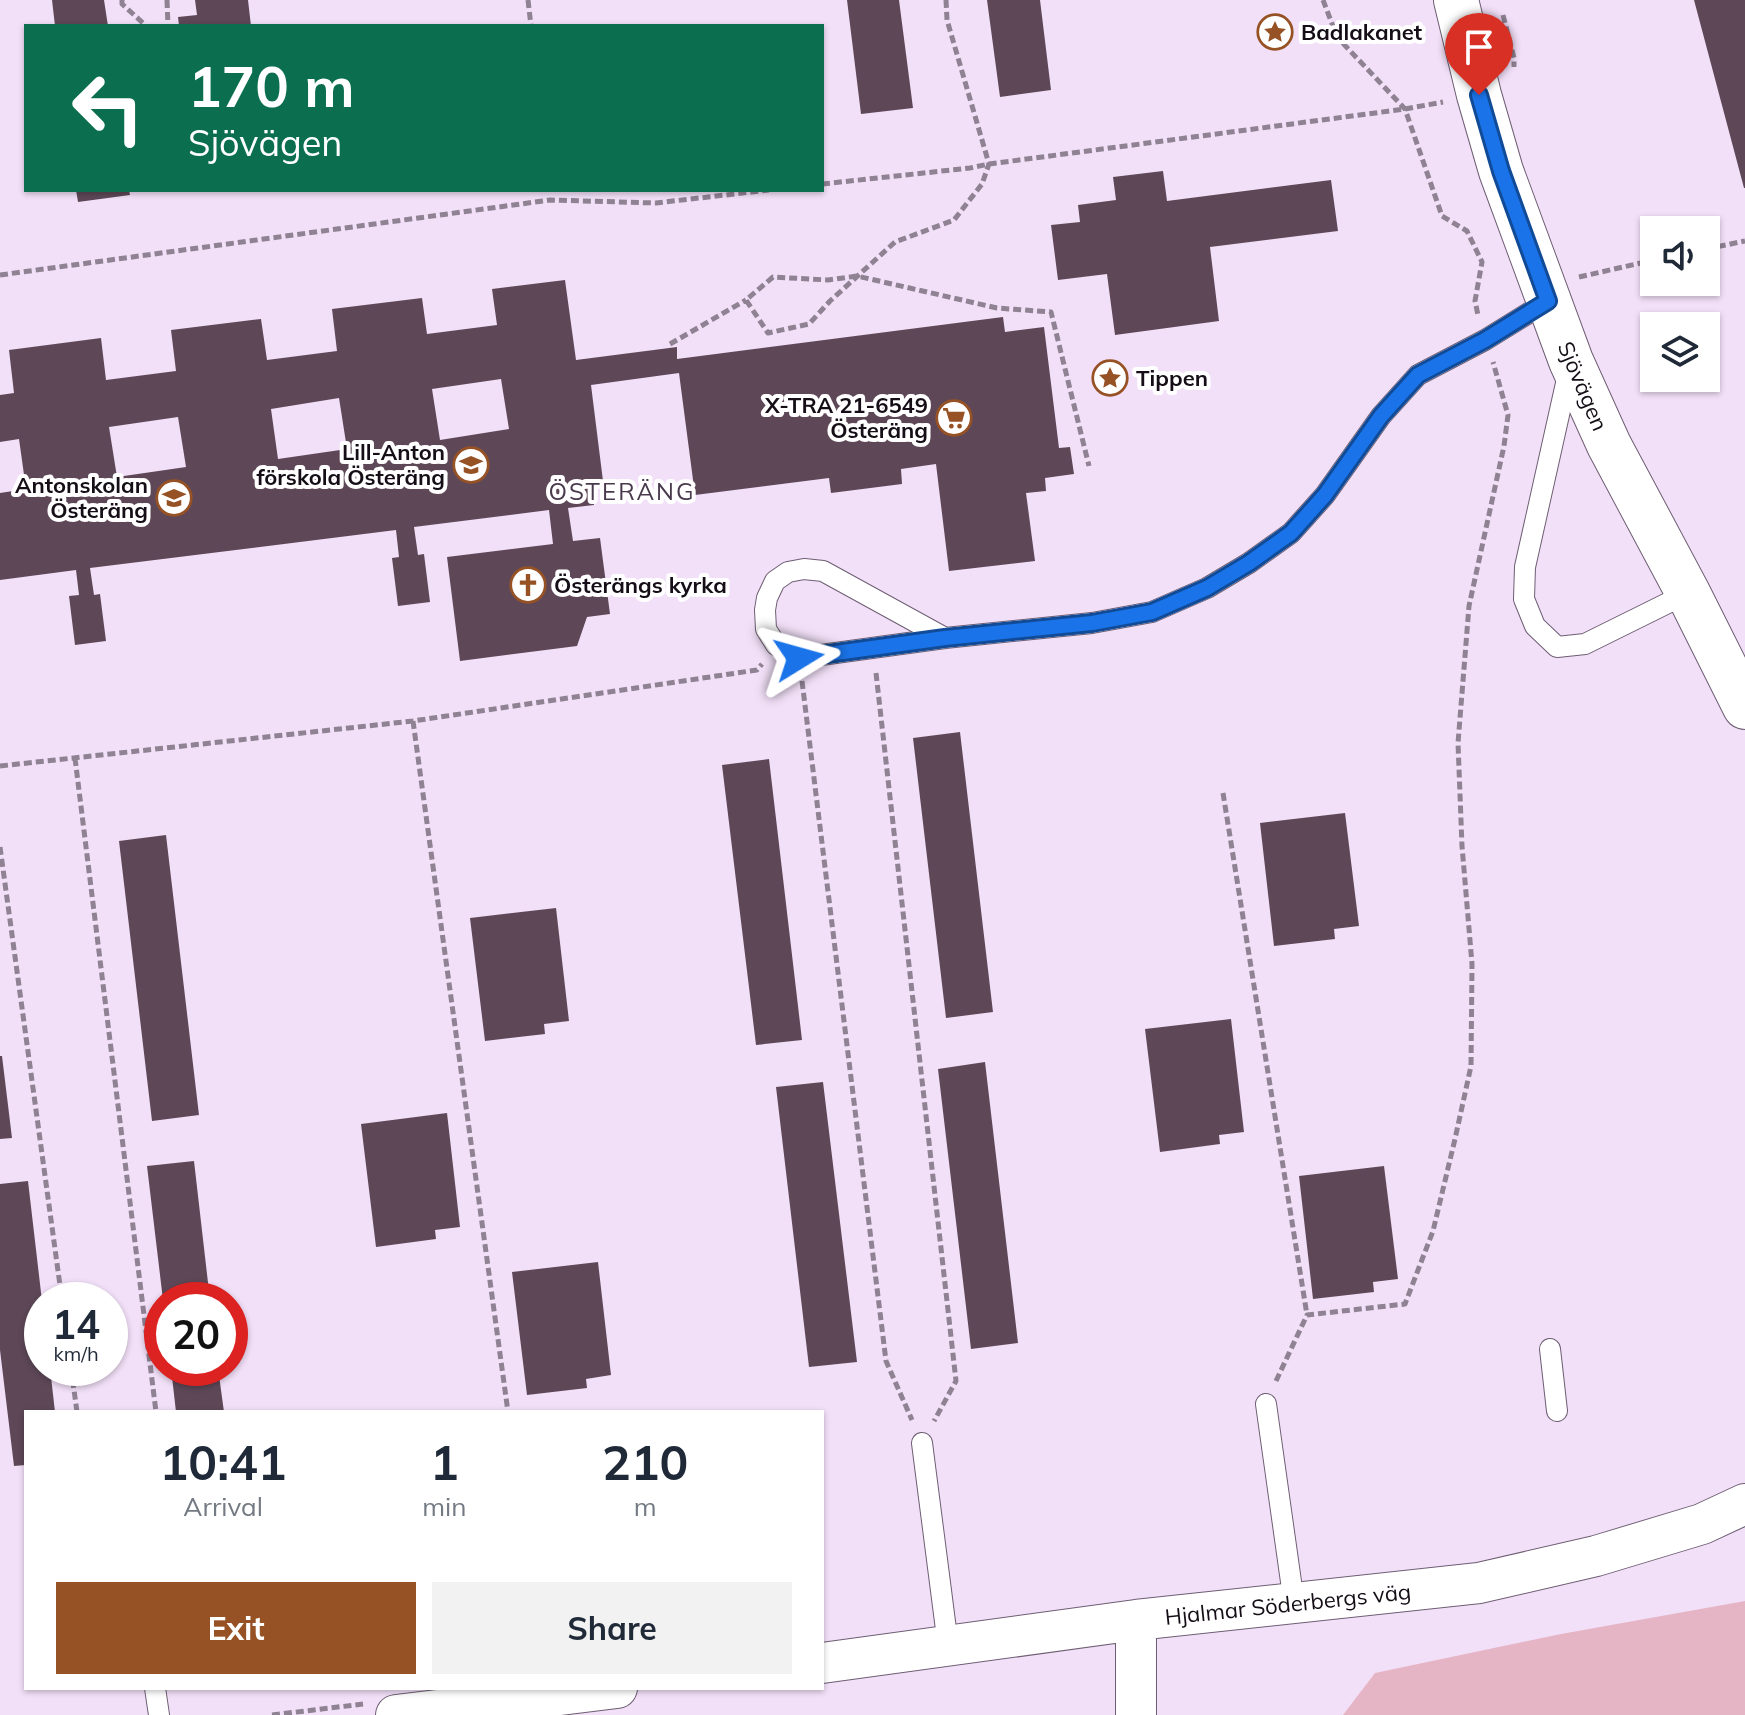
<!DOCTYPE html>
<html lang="en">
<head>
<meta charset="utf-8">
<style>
  :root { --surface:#fff; --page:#f2f2f3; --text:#1f2937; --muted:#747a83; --accent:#965225 }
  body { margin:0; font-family:Mulish,sans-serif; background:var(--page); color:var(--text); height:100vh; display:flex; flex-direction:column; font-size:30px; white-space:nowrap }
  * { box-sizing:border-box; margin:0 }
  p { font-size:26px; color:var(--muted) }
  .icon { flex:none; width:44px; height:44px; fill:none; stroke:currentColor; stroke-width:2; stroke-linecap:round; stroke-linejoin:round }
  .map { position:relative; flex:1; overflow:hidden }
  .drawer { position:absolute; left:24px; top:1410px; width:800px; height:280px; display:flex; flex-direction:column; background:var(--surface); border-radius:0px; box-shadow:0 2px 6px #0004 }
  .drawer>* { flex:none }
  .hud { position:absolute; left:24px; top:24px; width:800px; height:168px; border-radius:0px; box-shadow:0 2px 6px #0004; background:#0b6e4f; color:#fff; overflow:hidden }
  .controls { position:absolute; left:1640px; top:216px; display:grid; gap:16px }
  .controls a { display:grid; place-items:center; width:80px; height:80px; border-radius:0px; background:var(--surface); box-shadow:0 2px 6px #0004; font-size:40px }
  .speed { position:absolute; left:24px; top:1282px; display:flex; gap:16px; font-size:40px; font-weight:700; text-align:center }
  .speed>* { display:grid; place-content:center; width:104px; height:104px; border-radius:50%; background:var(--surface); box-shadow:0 2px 6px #0004; line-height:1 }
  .speed small { font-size:20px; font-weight:400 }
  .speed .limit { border:12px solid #d22; background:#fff; color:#111 }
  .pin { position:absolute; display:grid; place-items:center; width:68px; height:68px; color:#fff; margin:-82px -34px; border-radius:50% 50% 50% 0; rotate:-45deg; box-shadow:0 0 8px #0007 }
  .pin .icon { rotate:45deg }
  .me { position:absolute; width:88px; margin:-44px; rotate:82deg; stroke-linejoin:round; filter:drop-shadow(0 0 6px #0008) }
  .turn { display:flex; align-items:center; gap:28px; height:168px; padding:0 32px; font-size:36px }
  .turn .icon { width:104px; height:104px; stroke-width:2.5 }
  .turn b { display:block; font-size:56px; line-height:68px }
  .eta { display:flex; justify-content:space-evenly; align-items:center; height:136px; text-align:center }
  .eta b { font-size:48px; font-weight:700; line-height:56px }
  .cta { display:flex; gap:16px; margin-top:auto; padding:16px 32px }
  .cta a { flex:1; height:92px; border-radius:0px; background:var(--accent); color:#fff; font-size:32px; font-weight:700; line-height:92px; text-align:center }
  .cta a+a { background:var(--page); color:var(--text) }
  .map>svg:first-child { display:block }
</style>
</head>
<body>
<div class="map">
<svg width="1745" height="1715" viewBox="0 0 1745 1715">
  <rect width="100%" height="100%" fill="#f2e0f8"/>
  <!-- green -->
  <path fill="#e5b5c6" d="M1745 1601V1715H1343L1375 1673 1561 1634Z"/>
  <!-- building -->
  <path fill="#5e4858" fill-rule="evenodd" d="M52 0H104L108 26H55Z
    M195 0H248L251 26H179L178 17 197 15Z
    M847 0H899L913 108 861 114Z
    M987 0H1040L1051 90 1000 97Z
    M1694 0H1745V188H1744Z
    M1163 171 1167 201 1331 180 1338 231 1210 247 1219 321 1115 335 1107 274 1058 280 1051 225 1080 222 1078 205 1116 200 1113 177Z
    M76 190H129L130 195 78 202Z
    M565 280 576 360 677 347V359L1003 317 1005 332 1044 327 1059 448 1070 447 1074 474 1045 478 1046 491 1026 493 1035 561 949 571 936 464 901 469 902 484 831 493 829 478 695 495 679 373 591 385 603 481 591 483 594 505 568 508 573 541 600 538 610 614 587 617 577 646 460 661 447 557 553 544 549 510 414 527 418 555 424 554 430 602 398 606 392 558 399 557 396 530 90 568 94 595 100 594 106 641 75 645 69 596 79 595 76 570 0 580V493L26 489 19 439 0 442V395L14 393 9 350 101 338 106 380 176 371 171 330 261 319 267 360 337 351 332 309 422 298 427 334 497 325 492 289ZM501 379 509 429 440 440 432 389ZM339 398 347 449 278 459 271 409ZM178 417 186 467 117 477 109 427Z
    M960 732 993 1012 946 1018 913 738Z
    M769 759 802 1040 756 1045 722 765Z
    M1345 813 1359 926 1334 929 1335 939 1274 946 1260 823Z
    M166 835 199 1115 152 1121 119 841Z
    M556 908 569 1021 544 1024 545 1034 485 1041 470 918Z
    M1231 1019 1244 1132 1219 1135 1220 1144 1160 1152 1145 1029Z
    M0 1056H2L12 1138 0 1139Z
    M985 1062 1018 1343 971 1349 938 1069Z
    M823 1082 857 1362 809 1367 776 1087Z
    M447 1113 460 1227 435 1230 436 1239 376 1247 361 1124Z
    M194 1161 210 1300H163L147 1166Z
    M1384 1166 1398 1279 1373 1282 1374 1292 1313 1299 1299 1176Z
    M28 1181 42 1301V1368H50L55 1412H26V1465L14 1466 0 1350V1184Z
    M598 1262 611 1375 586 1379 587 1388 527 1395 512 1272Z
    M171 1368H218L224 1412H176Z"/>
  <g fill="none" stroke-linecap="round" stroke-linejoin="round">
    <defs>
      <path id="service" d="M1569 370 1525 567 1524 599 1535 626 1557 647 1585 644 1688 593
        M945 638 823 571 804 569 788 572 775 581 767 598 765 610 766 629 776 645 799 658 945 638 1092 623 1152 612 1207 588 1249 563 1291 533 1325 495 1381 416 1418 375 1485 340 1548 301
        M1550 1349 1557 1411
        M1266 1404 1294 1603
        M922 1443 948 1645
        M155 1688 159 1715"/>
      <path id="minor" d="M1136 1620V1715
        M822 1663 1136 1620 1479 1583 1596 1556 1702 1524 1745 1504
        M396 1715 617 1688"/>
      <path id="tertiary" d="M1456 0 1479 95 1501 171 1571 361 1609 445 1688 593 1745 707"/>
    </defs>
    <!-- service casing -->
    <use href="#service" stroke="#6e5e73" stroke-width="22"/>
    <!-- minor casing -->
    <use href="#minor" stroke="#6e5e73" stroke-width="42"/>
    <!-- tertiary casing -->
    <use href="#tertiary" stroke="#6e5e73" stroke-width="46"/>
    <!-- path -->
    <path stroke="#8f8293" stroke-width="5" stroke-dasharray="8 4" stroke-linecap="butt" d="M122 0V4L143 23V26
      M167 0 168 26
      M528 0 531 26
      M946 0 947 20 989 164 982 184 954 220 895 242 830 301 809 324 768 333 746 300 773 277 828 280 857 276 997 308 1051 312 1089 466
      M1323 0 1337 37 1405 109 1442 216 1467 231 1482 262 1475 301 1478 315
      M1503 15 1514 58V67
      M822 184 970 168 989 164 1405 109 1443 102
      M1706 249 1745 241
      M0 275 550 200 656 203 769 190
      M1579 277 1654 260
      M670 344 746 300
      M876 673 956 1381 934 1421
      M802 681 886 1361 912 1420
      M413 721 508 1412
      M75 758 156 1412
      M0 766 413 721 757 670 762 664
      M1223 793 1307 1315
      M0 847 62 1300
      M71 1368 77 1412
      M1276 1381 1307 1315 1405 1304 1433 1231 1455 1139 1471 1066 1472 964 1462 846 1458 743 1469 606 1504 446 1508 415 1493 362
      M272 1715 363 1704"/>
    <!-- service -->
    <use href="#service" stroke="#fff" stroke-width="20"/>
    <!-- minor -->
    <use href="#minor" stroke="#fff" stroke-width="40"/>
    <!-- tertiary -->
    <use href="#tertiary" stroke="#fff" stroke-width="44"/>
  </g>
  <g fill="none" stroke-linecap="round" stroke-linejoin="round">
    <defs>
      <path id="route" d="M799 658 945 638 1092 623 1152 612 1207 588 1249 563 1291 533 1325 495 1381 416 1418 375 1485 340 1548 301 1501 171 1479 95"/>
    </defs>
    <!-- route casing -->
    <use href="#route" stroke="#114b97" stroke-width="20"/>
    <!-- route -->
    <use href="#route" stroke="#1a73e8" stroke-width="14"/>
  </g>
  <!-- icons -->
  <defs>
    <symbol id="sight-ring" viewBox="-11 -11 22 22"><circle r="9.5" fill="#fff" stroke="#965225" stroke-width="1.5"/><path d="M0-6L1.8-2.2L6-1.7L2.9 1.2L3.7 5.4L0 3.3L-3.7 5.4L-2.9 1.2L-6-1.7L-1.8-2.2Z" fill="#965225"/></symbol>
    <symbol id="supermarket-ring" viewBox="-11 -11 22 22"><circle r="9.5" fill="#fff" stroke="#965225" stroke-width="1.5"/><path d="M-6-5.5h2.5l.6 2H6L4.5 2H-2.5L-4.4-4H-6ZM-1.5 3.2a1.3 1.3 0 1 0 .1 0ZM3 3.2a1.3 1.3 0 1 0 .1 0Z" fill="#965225"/></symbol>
    <symbol id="school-ring" viewBox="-11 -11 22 22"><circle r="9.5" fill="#fff" stroke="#965225" stroke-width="1.5"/><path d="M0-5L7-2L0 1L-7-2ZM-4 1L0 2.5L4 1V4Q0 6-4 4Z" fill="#965225"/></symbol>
    <symbol id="church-ring" viewBox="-11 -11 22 22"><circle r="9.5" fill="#fff" stroke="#965225" stroke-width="1.5"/><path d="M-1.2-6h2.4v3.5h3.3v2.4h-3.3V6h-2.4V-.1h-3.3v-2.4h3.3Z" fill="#965225"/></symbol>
  </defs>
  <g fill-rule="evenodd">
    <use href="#sight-ring" x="1255" y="12" width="40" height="40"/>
    <use href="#sight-ring" x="1090" y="358" width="40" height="40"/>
    <use href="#supermarket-ring" x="934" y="398" width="40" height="40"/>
    <use href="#school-ring" x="451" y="445" width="40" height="40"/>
    <use href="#school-ring" x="154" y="478" width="40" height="40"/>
    <use href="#church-ring" x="508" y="565" width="40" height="40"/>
  </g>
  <g text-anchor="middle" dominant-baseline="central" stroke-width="8" stroke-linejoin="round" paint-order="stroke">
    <!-- poi labels -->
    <g font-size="22" font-weight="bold" fill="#150e17" stroke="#fff" text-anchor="start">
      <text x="1301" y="32">Badlakanet</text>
      <text x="1136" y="378">Tippen</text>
      <text x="928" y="405" text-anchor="end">X-TRA 21-6549<tspan x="928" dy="25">Österäng</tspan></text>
      <text x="445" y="452" text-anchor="end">Lill-Anton<tspan x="445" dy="25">förskola Österäng</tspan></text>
      <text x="148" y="485" text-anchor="end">Antonskolan<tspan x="148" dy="25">Österäng</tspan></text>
      <text x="554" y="585">Österängs kyrka</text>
    </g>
    <!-- street labels -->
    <g font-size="22" fill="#150e17" stroke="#fff">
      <text transform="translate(1583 386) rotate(67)">Sjövägen</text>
      <text transform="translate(1288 1604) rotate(-6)">Hjalmar Söderbergs väg</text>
    </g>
    <!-- neighbourhood labels -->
    <g font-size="24" letter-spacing="2" fill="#493a4d" stroke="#fff">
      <text x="622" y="491">ÖSTERÄNG</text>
    </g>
  </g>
</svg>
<div class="controls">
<a><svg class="icon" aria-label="sound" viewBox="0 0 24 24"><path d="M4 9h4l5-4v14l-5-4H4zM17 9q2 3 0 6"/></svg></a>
<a><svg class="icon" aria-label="layers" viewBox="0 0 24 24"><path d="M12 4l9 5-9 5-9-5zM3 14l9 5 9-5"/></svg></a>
</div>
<div class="speed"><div>14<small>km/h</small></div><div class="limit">20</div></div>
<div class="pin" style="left:1479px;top:95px;background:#d93025"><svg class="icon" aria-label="arrive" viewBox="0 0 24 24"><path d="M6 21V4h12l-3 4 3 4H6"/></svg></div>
<svg class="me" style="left:799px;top:658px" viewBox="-20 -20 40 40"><path d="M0-17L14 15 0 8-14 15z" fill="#1a73e8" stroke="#fff" stroke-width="4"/></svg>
<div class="hud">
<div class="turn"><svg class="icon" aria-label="left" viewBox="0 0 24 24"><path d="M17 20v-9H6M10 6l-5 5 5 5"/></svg><div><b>170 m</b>Sjövägen</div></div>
</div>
<section class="drawer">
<div class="eta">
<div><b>10:41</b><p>Arrival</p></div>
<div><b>1</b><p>min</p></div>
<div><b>210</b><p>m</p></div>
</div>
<div class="cta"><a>Exit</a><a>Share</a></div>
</section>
</div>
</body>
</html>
